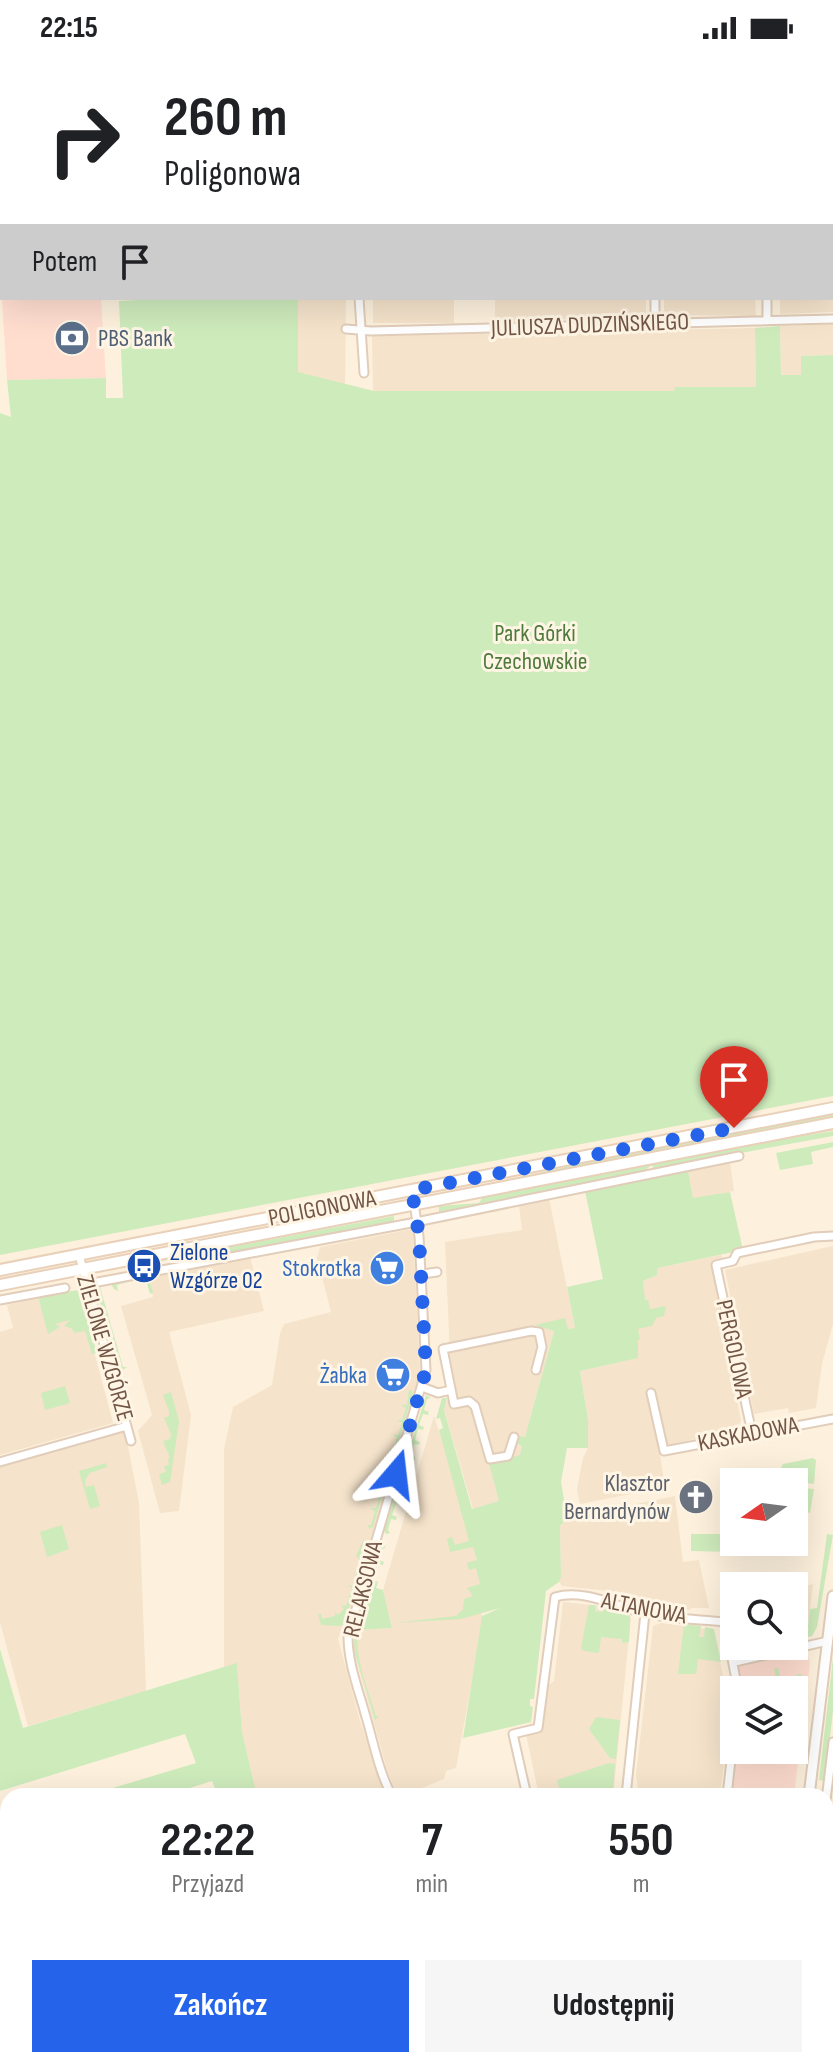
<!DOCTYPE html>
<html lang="pl">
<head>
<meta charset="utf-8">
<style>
  :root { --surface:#fff; --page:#f6f6f6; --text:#202124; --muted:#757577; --accent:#2563eb }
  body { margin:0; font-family:"Sofia Sans Condensed",sans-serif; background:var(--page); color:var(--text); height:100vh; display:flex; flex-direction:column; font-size:30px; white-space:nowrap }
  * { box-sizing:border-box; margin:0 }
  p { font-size:26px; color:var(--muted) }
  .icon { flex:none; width:44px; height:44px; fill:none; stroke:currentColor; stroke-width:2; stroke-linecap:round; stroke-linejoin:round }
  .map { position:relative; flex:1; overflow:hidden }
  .details { position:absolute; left:0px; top:1732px; width:834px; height:280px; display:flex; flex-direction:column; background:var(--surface); border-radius:24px 24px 0 0; box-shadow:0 8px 32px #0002 }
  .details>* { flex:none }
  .banner { position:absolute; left:0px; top:0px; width:834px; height:244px; box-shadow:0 8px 32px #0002; background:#fff; color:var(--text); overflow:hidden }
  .needle { width:52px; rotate:256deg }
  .controls { position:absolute; left:720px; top:1412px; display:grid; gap:16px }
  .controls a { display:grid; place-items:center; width:88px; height:88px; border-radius:0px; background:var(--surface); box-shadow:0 8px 32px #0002; font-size:40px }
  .pin { position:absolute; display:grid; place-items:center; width:68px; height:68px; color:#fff; margin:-82px -34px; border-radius:50% 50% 50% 0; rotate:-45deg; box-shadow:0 0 8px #0007 }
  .pin .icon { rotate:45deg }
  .me { position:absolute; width:88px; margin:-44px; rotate:17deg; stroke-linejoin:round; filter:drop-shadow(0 0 6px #0008) }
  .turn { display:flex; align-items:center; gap:28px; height:168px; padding:0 32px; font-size:36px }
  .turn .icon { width:104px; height:104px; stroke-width:2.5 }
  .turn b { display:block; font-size:56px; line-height:68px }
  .then { display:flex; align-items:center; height:76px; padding:0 32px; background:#0003; gap:16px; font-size:30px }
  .eta { display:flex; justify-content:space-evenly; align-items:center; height:136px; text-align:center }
  .eta b { font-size:48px; font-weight:700; line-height:56px }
  .action { display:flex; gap:16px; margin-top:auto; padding:16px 32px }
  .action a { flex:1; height:92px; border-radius:0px; background:var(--accent); color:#fff; font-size:32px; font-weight:700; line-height:92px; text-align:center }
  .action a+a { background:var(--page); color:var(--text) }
  .status { display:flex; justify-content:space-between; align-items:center; height:56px; padding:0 40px; background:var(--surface); direction:ltr }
  .status svg { height:22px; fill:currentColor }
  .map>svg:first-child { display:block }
</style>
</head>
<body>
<div class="status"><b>22:15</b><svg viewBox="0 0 49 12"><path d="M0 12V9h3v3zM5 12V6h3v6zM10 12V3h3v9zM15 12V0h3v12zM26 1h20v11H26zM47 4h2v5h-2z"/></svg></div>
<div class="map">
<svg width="833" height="2012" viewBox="0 0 833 2012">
  <rect width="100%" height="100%" fill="#fdf1dd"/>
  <!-- residential -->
  <path fill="#f5e3cb" d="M833 207V256L780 258V242H832Z
    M296 242H346L345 329 298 316Z
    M373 242H454V267H373Z
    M495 242H646V260L495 266Z
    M664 242H755L756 260 664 259Z
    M833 268V299L802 300V319H781L780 270Z
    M755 272 756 331H675V335H373L372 280Z
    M730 1106 734 1135 693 1143 688 1115Z
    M549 1142 575 1272 568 1274 565 1263 537 1269 554 1274 525 1382 517 1389 522 1390 520 1400 500 1445 473 1453 444 1353 447 1344 460 1353 450 1300 445 1186 522 1174 519 1150Z
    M413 1173 420 1316 353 1544 338 1583 360 1665 386 1740H257L242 1676 237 1608 224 1612V1393L233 1351 272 1329 280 1278 284 1268 331 1256 317 1202 320 1191Z
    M833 1190V1268L822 1308 816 1352 789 1357 788 1352 754 1358 725 1214Z
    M721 1199 724 1204 713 1208 725 1287 741 1364 738 1373 659 1391 664 1426 661 1432 580 1448 577 1433 583 1402 588 1392V1363L580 1315 637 1302 631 1270 643 1225 657 1219 658 1212Z
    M250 1201 264 1255 169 1276 191 1359 179 1455 160 1457 138 1375 152 1359 121 1250 153 1241 148 1219Z
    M38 1242 41 1253 80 1243 113 1367 0 1399V1276L13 1272 7 1249Z
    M434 1360 492 1542 479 1546 483 1564 456 1712 446 1715 444 1723 402 1740 396 1735 388 1717 354 1596V1582L355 1574 392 1572 383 1534Z
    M123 1375 126 1380 139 1447 146 1635 28 1670 0 1566V1409Z
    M675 1440 683 1506 699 1504 709 1552H692L689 1554 636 1548 627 1537 562 1530 559 1526 561 1521 560 1470 567 1462Z
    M813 1528 807 1577 794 1580V1532Z
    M563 1546 603 1550 631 1562 613 1740H539L526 1678 541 1674 547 1630 554 1625Z
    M661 1567 713 1574 725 1628 723 1649 729 1666 720 1740H639L636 1719 653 1570Z
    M281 2004H479L451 2012H280Z
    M510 2004H592L593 2012H490Z"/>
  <!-- commercial -->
  <path fill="#ffded0" d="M0 130H2V242H101L106 322 7 324 0 214Z
    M806 1592 810 1607 794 1740H732L736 1694H794V1634H742L738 1608Z"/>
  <!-- green -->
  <path fill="#ceebbc" d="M173 242H298V316L374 335H674L675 331H756L755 272 780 270 781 319H801V300L833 299V1040L0 1199V357L11 361 7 324 106 322V342H123L119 245Z
    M833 1056V1062L437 1139 648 1093Z
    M833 1075V1080L741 1097V1095H734L728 1099 653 1114V1110H650L645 1115 439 1156V1150L479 1147 482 1142 499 1136 697 1097Z
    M833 1086V1091L811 1096 813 1108 780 1114 776 1097Z
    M688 1115 693 1142 730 1136 743 1194 658 1212 657 1219 643 1225 645 1244H648L650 1253 666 1250 664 1260 656 1262 652 1270 638 1273 640 1283 638 1284V1302L580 1315 588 1363V1392H567L561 1426 567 1462 560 1470 561 1521 559 1526 546 1535 534 1643H530V1650L533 1651 531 1666 463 1682 482 1560 500 1552 461 1563 394 1567 456 1560 463 1553 464 1543 473 1540 467 1532 480 1528 476 1512 469 1514 467 1507 477 1504 473 1491 450 1496 447 1483 452 1481 455 1489 469 1485 439 1374 443 1372 440 1362 436 1363 442 1342H447L444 1354 472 1453 499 1445 489 1407 520 1399 522 1390 517 1388 519 1380 525 1381 554 1275 535 1269 565 1262 568 1273 575 1272 567 1231 603 1223 585 1135Z
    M394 1160V1167L189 1205 185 1203 157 1205 199 1194 268 1184Z
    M148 1219 153 1237 150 1238 145 1221 117 1229 118 1235 114 1233 111 1228 100 1231 123 1311H127L120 1316 95 1230Z
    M78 1234 96 1294V1297L92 1298 85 1275 75 1277 71 1272 64 1270 70 1264 55 1268 60 1271 48 1278 38 1241Z
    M65 1330 70 1347 45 1354 41 1337Z
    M409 1334H412L413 1337 373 1471 370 1473 367 1469H371L375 1455 370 1452H376L379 1441 375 1437 380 1438 384 1426 379 1423H385L388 1411 383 1409 389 1408 393 1396 388 1394 394 1393 397 1382 392 1378 398 1379 402 1367 397 1364H402L406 1352 401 1349H407Z
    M171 1336 179 1365 170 1426 162 1429 159 1418 166 1416 164 1410 169 1409 168 1403 170 1402 163 1385 170 1383 171 1378 164 1362 169 1360V1355L163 1339Z
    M426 1339 431 1342 427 1343 424 1354 429 1356 428 1359 423 1358 419 1369 424 1371 423 1374 418 1373 415 1384 420 1386 419 1389 414 1388 410 1399 415 1401V1404L409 1403 406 1414 411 1416 410 1419 405 1418 401 1429 406 1431 405 1434 400 1433 397 1445 402 1446 401 1449 396 1448 392 1459 397 1461 396 1464 391 1463 388 1474 390 1477 386 1478 384 1475Z
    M813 1402 816 1404 814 1428 790 1425 785 1417 779 1415 783 1408Z
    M106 1407 107 1411 90 1417 85 1424 86 1431 94 1429 100 1450 90 1453 79 1415Z
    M794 1431 814 1433 810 1457 794 1452Z
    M62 1469 69 1493 47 1501 40 1476Z
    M691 1478H733V1496L691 1495Z
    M827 1478 833 1479 817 1571 812 1580 794 1585V1580L807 1577 810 1553 817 1552Z
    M366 1484 368 1488 344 1568 340 1570 321 1569 318 1558H321L322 1563 335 1560V1556L338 1559 344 1553 341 1549 346 1550 352 1532 347 1529 352 1530 360 1504 356 1500 363 1485Z
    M383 1489 386 1491 382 1493 379 1504 384 1506 383 1509 378 1508 373 1524 378 1526 376 1532 383 1534 392 1572 358 1574C354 1602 368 1633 376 1660H379L375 1664 355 1597 354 1582 379 1490Z
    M589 1549H595V1555L602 1556 606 1551 630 1559 629 1586 622 1587V1583L601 1581 599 1597 584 1595 581 1592Z
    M684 1568 701 1570 699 1581H704L705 1571 714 1573 721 1606 698 1603 696 1618H678Z
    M0 1593 23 1672 237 1607 242 1676 257 1740H218L212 1725 165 1740H86L196 1707 185 1678 0 1735Z
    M833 1602V1655L825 1725 819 1724Z
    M778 1612 781 1623 791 1624 798 1618H801L807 1631 799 1695 794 1694V1634H788L787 1630 778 1631 774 1613Z
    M596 1661 620 1664 616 1703 610 1702 589 1673Z
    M609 1707 615 1708 613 1739 607 1740 605 1733 592 1736 593 1740H561L557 1724Z
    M833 1900V2012H790L793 2004H826V1901Z
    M8 1937V2004H65L40 2012H0V1940Z"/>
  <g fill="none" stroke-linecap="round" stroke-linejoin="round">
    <defs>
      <path id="minor" d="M114 0V2
        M758 0 759 2
        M765 0V2
        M279 2V0
        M832 75H833
        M832 201H833
        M359 242 364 317
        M655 242V267
        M767 242V265
        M346 273 371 275 833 263
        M79 1199 131 1385
        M422 1218 437 1216
        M98 1226 411 1167 739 1100
        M0 1244 65 1232
        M422 1331 438 1337 451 1334
        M651 1337 664 1395 833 1363
        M752 1377 716 1209 733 1205 737 1197 814 1181 833 1180
        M514 1381 508 1400 490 1403 475 1350 469 1345 454 1348 443 1293 531 1275 539 1276 542 1291 536 1314
        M0 1406 127 1370
        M735 1606 828 1585
        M392 1740C379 1716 374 1688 366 1661 359 1635 348 1608 348 1580L426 1314 419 1180 412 1134
        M527 1740 513 1678 538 1672 555 1541C582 1533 611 1548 636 1555 664 1563 696 1563 725 1566L738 1634
        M626 1740 645 1557
        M727 1740 734 1677
        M826 1744 833 1686
        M598 2004 600 2012
        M691 2004 692 2011
        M274 2012 275 2004
        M471 2012 499 2004"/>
      <path id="tertiary" d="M74 0V2
        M90 0V2
        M832 25H833
        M0 108H2
        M809 1740 833 1540
        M762 2012 765 2004"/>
      <path id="secondary" d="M0 1214 833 1052
        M0 1229 833 1067"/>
    </defs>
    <!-- minor casing -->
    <use href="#minor" stroke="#e1cdb9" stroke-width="11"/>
    <!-- tertiary casing -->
    <use href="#tertiary" stroke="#e1cdb9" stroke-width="13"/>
    <!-- secondary casing -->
    <use href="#secondary" stroke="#e9d0b9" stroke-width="14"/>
    <!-- minor -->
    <use href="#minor" stroke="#fff" stroke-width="7"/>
    <!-- tertiary -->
    <use href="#tertiary" stroke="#fff" stroke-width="9"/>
    <!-- secondary -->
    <use href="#secondary" stroke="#fff" stroke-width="10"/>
  </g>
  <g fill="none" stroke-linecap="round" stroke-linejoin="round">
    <!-- route -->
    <path stroke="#2563eb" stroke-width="14" stroke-dasharray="0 25.2" d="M396 1418 426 1314 419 1180 412 1134 734 1072"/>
  </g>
  <!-- icons -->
  <defs>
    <symbol id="bank-disc" viewBox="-11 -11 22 22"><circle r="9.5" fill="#5c6f8a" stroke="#fff5e4"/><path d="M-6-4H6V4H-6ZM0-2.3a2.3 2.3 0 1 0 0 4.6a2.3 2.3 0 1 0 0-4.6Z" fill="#fff"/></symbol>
    <symbol id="bus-disc" viewBox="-11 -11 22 22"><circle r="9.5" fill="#1a4fb4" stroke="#fff5e4"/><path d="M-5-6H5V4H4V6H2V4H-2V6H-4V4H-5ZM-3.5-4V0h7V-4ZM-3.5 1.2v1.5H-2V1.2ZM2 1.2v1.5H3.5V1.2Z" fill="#fff"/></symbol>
    <symbol id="supermarket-disc" viewBox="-11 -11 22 22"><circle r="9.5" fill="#3f7fe0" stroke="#fff5e4"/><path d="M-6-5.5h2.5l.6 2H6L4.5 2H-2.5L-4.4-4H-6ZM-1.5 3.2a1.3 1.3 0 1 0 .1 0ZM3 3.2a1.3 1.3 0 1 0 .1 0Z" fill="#fff"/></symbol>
    <symbol id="church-disc" viewBox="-11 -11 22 22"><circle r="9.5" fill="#6b7280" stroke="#fff5e4"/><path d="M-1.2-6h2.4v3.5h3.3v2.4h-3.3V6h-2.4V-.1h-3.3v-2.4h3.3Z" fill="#fff"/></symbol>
  </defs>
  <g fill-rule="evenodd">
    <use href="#bank-disc" x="52" y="262" width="40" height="40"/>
    <use href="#bus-disc" x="124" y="1190" width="40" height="40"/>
    <use href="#supermarket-disc" x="367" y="1192" width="40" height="40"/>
    <use href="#supermarket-disc" x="373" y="1299" width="40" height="40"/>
    <use href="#church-disc" x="676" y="1421" width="40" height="40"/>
  </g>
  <g text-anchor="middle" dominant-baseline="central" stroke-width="6" stroke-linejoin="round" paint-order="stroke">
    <!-- street labels -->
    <g font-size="24" fill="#735645" stroke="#fff5e4">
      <text transform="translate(590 269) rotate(-2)">JULIUSZA DUDZIŃSKIEGO</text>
      <text transform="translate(322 1152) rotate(-11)">POLIGONOWA</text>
      <text transform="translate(105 1292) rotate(74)">ZIELONE WZGÓRZE</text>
      <text transform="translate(734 1293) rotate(78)">PERGOLOWA</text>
      <text transform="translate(748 1378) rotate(-11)">KASKADOWA</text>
      <text transform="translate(363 1533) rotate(-76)">RELAKSOWA</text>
      <text transform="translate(644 1552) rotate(11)">ALTANOWA</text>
    </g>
    <!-- service labels -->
    <g font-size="24" fill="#4e5e75" stroke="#fff5e4" text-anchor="start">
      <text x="98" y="282">PBS Bank</text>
    </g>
    <!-- park labels -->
    <g font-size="24" fill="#4e7a3c" stroke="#fff5e4">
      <text x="535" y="577">Park Górki<tspan x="535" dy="28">Czechowskie</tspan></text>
    </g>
    <!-- transit labels -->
    <g font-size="24" fill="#164399" stroke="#fff5e4" text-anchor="start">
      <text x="170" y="1196">Zielone<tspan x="170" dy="28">Wzgórze 02</tspan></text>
    </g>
    <!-- shop labels -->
    <g font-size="24" fill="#366cbe" stroke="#fff5e4" text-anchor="end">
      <text x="361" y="1212">Stokrotka</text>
      <text x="367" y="1319">Żabka</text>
    </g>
    <!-- worship labels -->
    <g font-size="24" fill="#5b616d" stroke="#fff5e4" text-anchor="end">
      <text x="670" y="1427">Klasztor<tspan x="670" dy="28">Bernardynów</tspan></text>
    </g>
  </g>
</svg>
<div class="controls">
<a><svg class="needle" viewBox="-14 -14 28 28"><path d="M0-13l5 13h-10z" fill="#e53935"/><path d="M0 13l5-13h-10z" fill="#757577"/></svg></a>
<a><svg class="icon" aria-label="search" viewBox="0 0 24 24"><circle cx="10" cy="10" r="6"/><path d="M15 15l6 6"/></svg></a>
<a><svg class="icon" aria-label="layers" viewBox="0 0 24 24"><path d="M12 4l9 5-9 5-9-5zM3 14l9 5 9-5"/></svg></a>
</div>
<div class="pin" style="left:734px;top:1072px;background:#d93025"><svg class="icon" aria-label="arrive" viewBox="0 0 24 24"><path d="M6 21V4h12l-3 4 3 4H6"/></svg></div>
<svg class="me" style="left:396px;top:1418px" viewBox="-20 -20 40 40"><path d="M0-17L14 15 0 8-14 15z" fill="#2563eb" stroke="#fff" stroke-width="4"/></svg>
<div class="banner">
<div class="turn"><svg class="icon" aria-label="right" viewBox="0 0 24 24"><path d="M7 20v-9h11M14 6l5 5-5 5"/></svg><div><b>260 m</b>Poligonowa</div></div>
<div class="then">Potem<svg class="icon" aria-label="arrive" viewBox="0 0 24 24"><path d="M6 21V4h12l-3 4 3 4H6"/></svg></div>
</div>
<section class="details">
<div class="eta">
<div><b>22:22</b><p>Przyjazd</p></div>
<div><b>7</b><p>min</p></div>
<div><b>550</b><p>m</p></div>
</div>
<div class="action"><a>Zakończ</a><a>Udostępnij</a></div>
</section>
</div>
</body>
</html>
